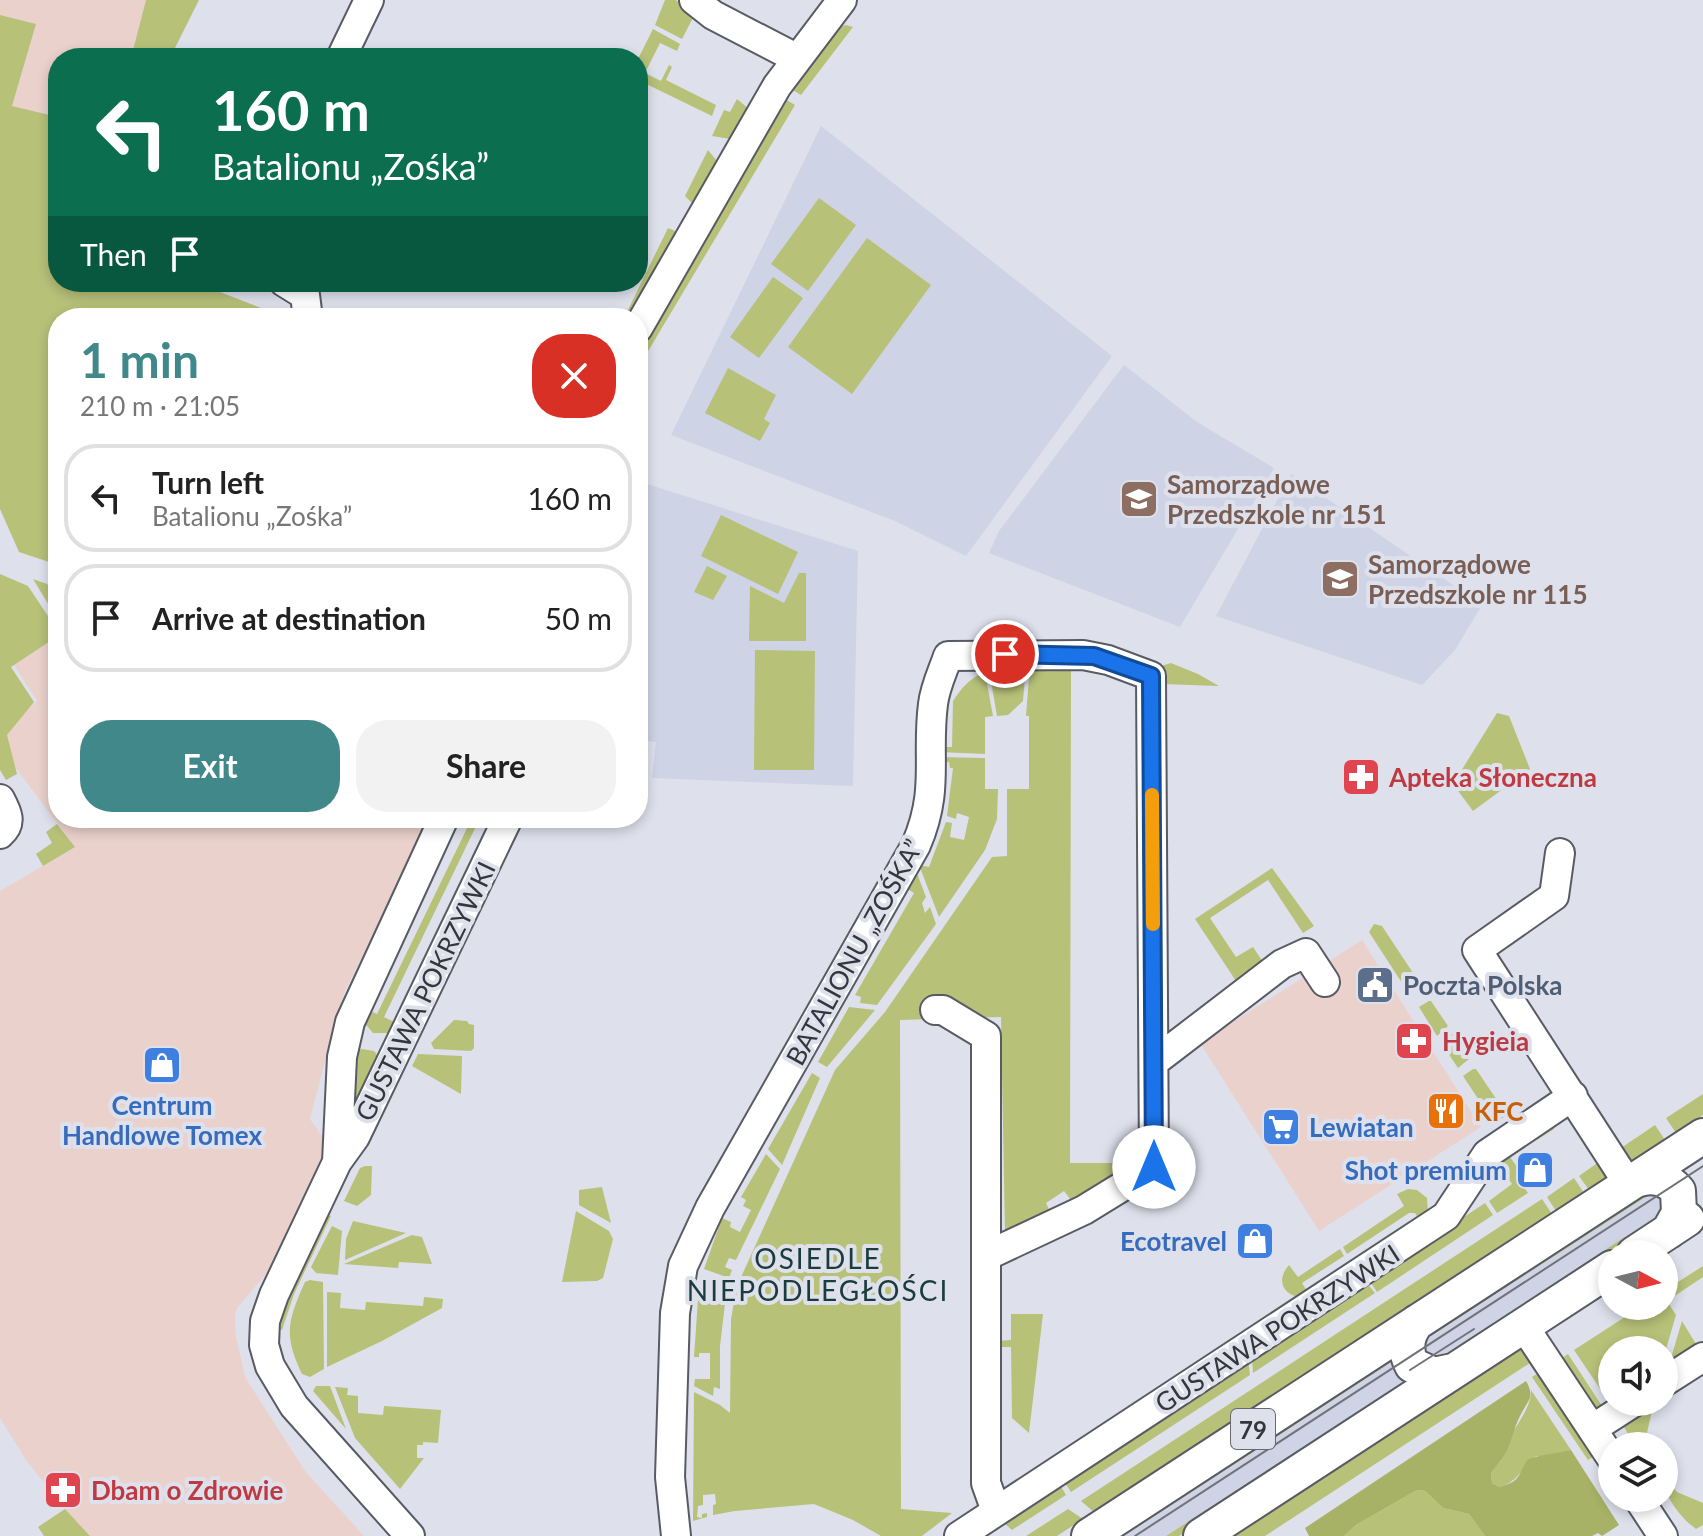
<!DOCTYPE html>
<html lang="en">
<head>
<meta charset="utf-8">
<style>
  :root { --surface:#fff; --page:#f2f2f2; --text:#222; --muted:#767676; --line:#e0e0e0; --accent:#408889 }
  body { margin:0; font-family:Lato,sans-serif; background:var(--page); color:var(--text); height:100vh; display:flex; flex-direction:column; font-size:30px; white-space:nowrap }
  * { box-sizing:border-box; margin:0 }
  p { font-size:26px; color:var(--muted) }
  .icon { flex:none; width:44px; height:44px; fill:none; stroke:currentColor; stroke-width:2; stroke-linecap:round; stroke-linejoin:round }
  .map { position:relative; flex:1; overflow:hidden }
  .sheet { position:absolute; left:48px; top:308px; width:600px; height:520px; display:flex; flex-direction:column; background:var(--surface); border-radius:32px; box-shadow:0 4px 12px #0003 }
  .sheet>* { flex:none }
  .top-card { position:absolute; left:48px; top:48px; width:600px; height:244px; border-radius:32px; box-shadow:0 4px 12px #0003; background:#0b6e4f; color:#fff; overflow:hidden }
  .needle { width:52px; rotate:97deg }
  .controls { position:absolute; left:1598px; top:1240px; display:grid; gap:16px }
  .controls a { display:grid; place-items:center; width:80px; height:80px; border-radius:50%; background:var(--surface); box-shadow:0 4px 12px #0003; font-size:40px }
  .pin { position:absolute; display:grid; place-items:center; width:68px; height:68px; color:#fff; margin:-34px; border:4px solid #fff; border-radius:50%; box-shadow:0 2px 8px #0007 }
  .me { position:absolute; width:88px; margin:-44px; rotate:0deg; stroke-linejoin:round; filter:drop-shadow(0 0 6px #0008) }
  .turn { display:flex; align-items:center; gap:28px; height:168px; padding:0 32px; font-size:36px }
  .turn .icon { width:104px; height:104px; stroke-width:2.5 }
  .turn b { display:block; font-size:56px; line-height:68px }
  .then { display:flex; align-items:center; height:76px; padding:0 32px; background:#0003; gap:16px; font-size:30px }
  .round { display:grid; place-items:center; flex:none; width:84px; height:84px; border-radius:32px; background:var(--page) }
  .head { display:flex; align-items:center; justify-content:space-between; height:136px; padding:0 32px }
  h1 { font-size:48px; font-weight:700; line-height:60px; color:var(--accent) }
  .action { display:flex; gap:16px; margin-top:auto; padding:16px 32px }
  .action a { flex:1; height:92px; border-radius:32px; background:var(--accent); color:#fff; font-size:32px; font-weight:700; line-height:92px; text-align:center }
  .action a+a { background:var(--page); color:var(--text) }
  ul { padding:0; list-style:none }
  li { display:flex; align-items:center; gap:24px; height:108px; margin:0 16px 12px; padding:0 16px; border:4px solid var(--line); border-radius:32px }
  li div { flex:1 }
  li b { display:block; font-size:30px }
  li em { font-style:normal }
  .map>svg:first-child { display:block }
</style>
</head>
<body>
<div class="map">
<svg width="1703" height="1536" viewBox="0 0 1703 1536">
  <rect width="100%" height="100%" fill="#dee1ec"/>
  <!-- commercial -->
  <path fill="#ebd1cc" d="M0 0H146L131 58H58V117L12 106 36 24 0 15Z
    M58 611V818H430L345 991 338 1011 310 1119 331 1149 268 1272 237 1308 235 1316 236 1336 245 1377 305 1471 364 1536H90L65 1509 26 1460 0 1418V891L75 847 0 747V733L37 701 14 665 49 642 38 625Z
    M1362 940 1481 1127 1319 1231 1200 1043Z"/>
  <!-- built -->
  <path fill="#ced3e5" d="M821 126 1112 356 966 556 895 521 671 435Z
    M1124 365 1197 422 1274 468 1180 627 989 553 999 531Z
    M1291 474 1482 605 1455 650 1422 685 1216 616Z
    M644 483 858 551 853 786 652 778 656 742 638 740V494Z
    M1658 1189 1671 1207 1430 1364 1417 1345Z
    M1396 1359 1409 1378 1166 1536H1124Z"/>
  <!-- green -->
  <path fill="#b7c178" d="M146 0H199L170 58H131Z
    M665 0H675L697 10 682 39 655 25Z
    M0 15 36 24 12 106 58 117V282H194L287 318H58V565L19 552 0 509Z
    M846 25 853 27 801 95 791 89 837 27Z
    M653 29 680 44 677 51 660 43 645 73 661 81 669 65 672 67 666 80 716 105 712 116 638 80V59Z
    M737 99 749 109 736 140 712 136 724 110 730 112Z
    M785 99 795 105 638 368 640 345Z
    M708 150 721 166 697 208 685 196Z
    M819 198 856 225 808 291 771 264Z
    M668 228 680 233 631 318H624Z
    M867 238 931 285 852 394 788 347Z
    M773 277 803 298 759 358 730 337Z
    M728 368 776 395 764 419 770 423 760 441 705 413Z
    M721 515 798 552 778 594 701 556Z
    M707 566 727 576 713 600 694 592Z
    M799 573H806V641H749L750 586 784 603Z
    M0 574 28 586 58 631V636L11 667 34 702 7 735 17 774 6 780 0 770Z
    M33 579 47 584 58 595V620Z
    M755 650 815 651 814 770H754Z
    M1171 663 1198 674 1219 686 1162 684 1151 669Z
    M988 664 990 665 991 672H1003V664H1026L1023 701 1008 715 997 716Z
    M1030 665H1071L1070 1163H1121L1123 1167 1074 1204 1064 1191 1046 1203 1052 1216 1005 1234 1001 1017 900 1020 901 1509 952 1513 922 1536H881L853 1520 814 1504 735 1511 713 1515V1505L716 1504 715 1494 703 1495V1505L698 1506 697 1517 702 1518V1514L707 1513V1517L693 1521 694 1392 720 1405 730 1413 731 1319 737 1286 835 1070 885 1012 992 857 1007 856V789H1029V716H1026Z
    M985 673 993 716 985 717V754L939 752 941 747H952L953 701C960 690 971 676 985 673Z
    M1497 713 1509 716 1530 769 1473 811 1453 784Z
    M939 757 985 758V789H998L997 819 985 850 939 917 919 865 929 867 946 822 952 823 950 837 964 840 969 817 957 813 956 819 947 816 953 768H950L949 762H941Z
    M472 818H480L384 1017 398 1024 389 1033H373L363 1021 364 1008 377 1014Z
    M57 824 75 847 43 866 36 854 52 843 46 832Z
    M915 868 926 897 922 903 925 913 930 907 936 924 877 1005 860 1003 861 997 855 995 914 893 901 885Z
    M1272 868 1314 926 1303 933 1268 880 1210 918 1236 957 1253 947 1263 962 1236 981 1195 919Z
    M1374 924 1382 926 1413 973 1402 983 1369 932Z
    M1429 1001H1431L1448 1026 1437 1036 1419 1007Z
    M849 1007 875 1010 827 1067 818 1062Z
    M454 1020 467 1021 469 1024 474 1025V1048L471 1051 434 1049 431 1043Z
    M1450 1034H1453L1469 1059 1458 1068 1440 1041Z
    M362 1049 374 1051 380 1058 350 1133 355 1051Z
    M418 1054 462 1056 461 1094 412 1066Z
    M1473 1069H1476L1507 1115 1494 1123 1463 1076Z
    M812 1073 820 1078 782 1165 768 1149Z
    M1703 1094V1115L1676 1133 1666 1118Z
    M1549 1121 1554 1129 1510 1157 1528 1182 1523 1186 1528 1193 1497 1213 1489 1201 1512 1184 1502 1170 1479 1185 1490 1164Z
    M1655 1125 1665 1140 1632 1162 1618 1150Z
    M766 1154 780 1169 736 1260 729 1258 725 1267 732 1270 729 1278 704 1269 722 1218 731 1222 730 1227 740 1232 751 1210 743 1206 746 1200 741 1197Z
    M1603 1159 1607 1179 1589 1190 1579 1176Z
    M365 1166H372L371 1195 357 1206 344 1201 360 1168Z
    M1574 1178 1584 1193 1556 1211 1547 1197Z
    M602 1187 611 1223 579 1205V1190Z
    M1408 1189 1417 1190 1427 1198 1428 1214 1421 1222 1415 1213H1409L1347 1254 1343 1247 1404 1206 1397 1194Z
    M1643 1189H1658L1417 1345 1418 1339Z
    M1542 1199 1552 1214 1095 1513 1081 1501Z
    M1485 1203 1493 1215 1377 1292 1369 1280Z
    M1671 1207 1663 1221 1447 1362 1430 1364Z
    M576 1211 609 1231 613 1239 603 1278 597 1281 562 1282Z
    M324 1212 331 1216 294 1294 282 1330 274 1327Z
    M353 1221 406 1233 345 1260 346 1239Z
    M332 1226 342 1231 338 1275 316 1273 311 1267Z
    M412 1235 422 1237 432 1264 399 1262 398 1268 344 1264Z
    M1340 1249 1344 1256 1302 1283 1310 1296C1287 1301 1273 1283 1289 1265L1298 1277Z
    M1703 1266V1277L1667 1301 1676 1315 1664 1356V1350H1612L1611 1405 1574 1350 1642 1306H1664V1291Z
    M703 1279 727 1287 720 1346V1389L714 1387 713 1396 694 1386 695 1379H710V1353H699V1357H694L698 1299Z
    M310 1280 323 1282 324 1369 310 1377 302 1374C283 1335 288 1320 305 1282Z
    M1366 1282 1375 1293 1253 1373 1252 1357Z
    M327 1292 341 1293 340 1308 365 1310 366 1302 423 1306 424 1297 443 1299 442 1308 382 1341 327 1367Z
    M1011 1314H1043L1029 1433 1012 1418 1011 1347H997V1341L1011 1340Z
    M1682 1321 1699 1349 1668 1368Z
    M1519 1349 1524 1350 1533 1361 1265 1536H1233Z
    M1394 1350 1396 1359 1124 1536H1112Z
    M1568 1354 1604 1409H1595L1559 1360Z
    M1248 1359 1250 1375 1071 1492 1063 1480Z
    M1540 1372 1596 1455 1588 1460 1532 1377Z
    M1409 1378 1416 1382 1179 1536H1166Z
    M316 1386H330L346 1429 313 1391Z
    M335 1387 348 1388 347 1395 358 1396V1413L383 1415 384 1406 441 1410 438 1443 423 1442V1445H417V1458H424L400 1489 355 1438Z
    M1531 1390 1571 1450 1549 1457 1536 1456C1521 1468 1519 1482 1499 1487L1492 1483 1491 1473C1494 1467 1499 1464 1503 1458 1507 1453 1506 1446 1508 1440 1516 1426 1532 1406 1531 1390Z
    M1648 1402H1654L1644 1446H1636L1620 1421Z
    M1664 1477 1677 1492 1703 1503V1525L1696 1529C1680 1517 1664 1497 1664 1477Z
    M1059 1483 1066 1495 1012 1530 1002 1521Z
    M1417 1490 1425 1491 1443 1508 1469 1514 1485 1536H1344L1356 1525Z
    M65 1509 90 1536H44L38 1527Z
    M1068 1509 1083 1519 1057 1536H1026Z"/>
  <!-- forest -->
  <path fill="#a7b266" d="M1526 1381C1536 1398 1527 1401 1520 1416 1514 1427 1510 1448 1503 1458 1499 1463 1495 1467 1491 1473L1492 1483 1499 1487C1520 1482 1518 1476 1527 1460 1540 1454 1556 1454 1571 1450L1619 1525 1602 1536 1598 1533 1592 1536H1485L1469 1514 1443 1508 1425 1491 1417 1490 1356 1525 1344 1536H1309L1305 1528Z"/>
  <g fill="none" stroke-linecap="round" stroke-linejoin="round">
    <defs>
      <path id="minor" d="M694 0 713 15 796 58
        M341 58 369 0
        M284 282 305 295 307 311
        M638 328 777 86 842 0
        M0 799C7 812 13 823 0 834
        M1560 853 1554 896 1477 950 1629 1185
        M935 1010H943L986 1036V1483L996 1511
        M1154 1062 1282 964 1306 953 1325 982
        M337 1162 342 1057 350 1022 444 818
        M1523 1325 1612 1459
        M1664 1382 1703 1357
        M1592 1429 1634 1402
        M1638 1498 1663 1536
        M410 1536 294 1406 270 1366 264 1345 265 1321 274 1295 337 1162 355 1137 508 818
        M676 1536 670 1477 675 1313 683 1266 710 1208 916 845C940 789 926 758 933 704 935 687 943 671 948 656L1083 655 1108 660 1151 676 1154 1167 1084 1210 986 1256
        M959 1536 1446 1216 1487 1154 1573 1096"/>
      <path id="major" d="M1636 1180C1653 1174 1667 1178 1678 1191L1679 1213 1669 1231
        M1634 1254 1687 1219
        M1417 1322C1406 1335 1404 1350 1412 1365L1434 1375 1453 1371
        M1089 1536 1703 1136
        M1201 1536 1612 1268"/>
    </defs>
    <!-- minor casing -->
    <use href="#minor" stroke="#585b64" stroke-width="32"/>
    <!-- major casing -->
    <use href="#major" stroke="#585b64" stroke-width="38"/>
    <!-- minor -->
    <use href="#minor" stroke="#fff" stroke-width="28"/>
    <!-- major -->
    <use href="#major" stroke="#fff" stroke-width="34"/>
    <!-- tram -->
    <path stroke="#71737a" stroke-width="2" d="M1410 1370 1474 1329
      M1135 1536 1703 1166"/>
  </g>
  <g fill="none" stroke-linecap="round" stroke-linejoin="round">
    <defs>
      <path id="route" d="M1005 654 1094 656 1151 676 1154 1167"/>
    </defs>
    <!-- route casing -->
    <use href="#route" stroke="#114b97" stroke-width="20"/>
    <!-- route -->
    <use href="#route" stroke="#1a73e8" stroke-width="14"/>
    <!-- slow -->
    <path stroke="#f59e0b" stroke-width="14" d="M1152 795 1153 924"/>
  </g>
  <!-- icons -->
  <defs>
    <symbol id="school-square" viewBox="-11 -11 22 22"><rect x="-9" y="-9" width="18" height="18" rx="4" fill="#8d6e63" stroke="#dee1ec"/><path d="M0-5L7-2L0 1L-7-2ZM-4 1L0 2.5L4 1V4Q0 6-4 4Z" fill="#fff"/></symbol>
    <symbol id="pharmacy-square" viewBox="-11 -11 22 22"><rect x="-9" y="-9" width="18" height="18" rx="4" fill="#e0444e" stroke="#dee1ec"/><path d="M-2-6h4v4h4v4h-4v4h-4v-4h-4v-4h4Z" fill="#fff"/></symbol>
    <symbol id="civic-square" viewBox="-11 -11 22 22"><rect x="-9" y="-9" width="18" height="18" rx="4" fill="#5c6f8a" stroke="#dee1ec"/><path d="M-.6-6.5H3V-4.5H.6V-3L4-1V1h2V6H-6V1h2V-1L-.6-3ZM-1.2 2.5V6h2.4V2.5Z" fill="#fff"/></symbol>
    <symbol id="shop-square" viewBox="-11 -11 22 22"><rect x="-9" y="-9" width="18" height="18" rx="4" fill="#3f7fe0" stroke="#dee1ec"/><path d="M-5-2.5h2.3a2.7 3.5 0 0 1 5.4 0H5L5.5 6h-11ZM-1.5-2.5h3a1.5 2.3 0 0 0-3 0Z" fill="#fff"/></symbol>
    <symbol id="restaurant-square" viewBox="-11 -11 22 22"><rect x="-9" y="-9" width="18" height="18" rx="4" fill="#e8710a" stroke="#dee1ec"/><path d="M-5-6h1v4h1v-4h1v4h1v-4h1v5L-1.5 .5V6h-2V.5L-5-1ZM5-6V6H3V1.5H1.5Q1.5-4 5-6Z" fill="#fff"/></symbol>
    <symbol id="supermarket-square" viewBox="-11 -11 22 22"><rect x="-9" y="-9" width="18" height="18" rx="4" fill="#3f7fe0" stroke="#dee1ec"/><path d="M-6-5.5h2.5l.6 2H6L4.5 2H-2.5L-4.4-4H-6ZM-1.5 3.2a1.3 1.3 0 1 0 .1 0ZM3 3.2a1.3 1.3 0 1 0 .1 0Z" fill="#fff"/></symbol>
  </defs>
  <g fill-rule="evenodd">
    <use href="#school-square" x="1117" y="477" width="44" height="44"/>
    <use href="#school-square" x="1318" y="557" width="44" height="44"/>
    <use href="#pharmacy-square" x="1339" y="755" width="44" height="44"/>
    <use href="#civic-square" x="1353" y="963" width="44" height="44"/>
    <use href="#pharmacy-square" x="1392" y="1019" width="44" height="44"/>
    <use href="#shop-square" x="140" y="1043" width="44" height="44"/>
    <use href="#restaurant-square" x="1424" y="1089" width="44" height="44"/>
    <use href="#supermarket-square" x="1259" y="1105" width="44" height="44"/>
    <use href="#shop-square" x="1513" y="1148" width="44" height="44"/>
    <use href="#shop-square" x="1233" y="1219" width="44" height="44"/>
    <use href="#pharmacy-square" x="41" y="1468" width="44" height="44"/>
  </g>
  <g text-anchor="middle" dominant-baseline="central" stroke-width="8" stroke-linejoin="round" paint-order="stroke">
    <!-- shield labels -->
    <rect fill="#dee1ec" stroke="#686970" stroke-width="2" x="1231" y="1409" width="44" height="40" rx="6"/>
    <g font-size="24" font-weight="bold" fill="#35363b">
      <text x="1253" y="1429">79</text>
    </g>
    <!-- education labels -->
    <g font-size="26" font-weight="bold" fill="#785e54" stroke="#dee1ec" text-anchor="start">
      <text x="1167" y="484">Samorządowe<tspan x="1167" dy="30">Przedszkole nr 151</tspan></text>
      <text x="1368" y="564">Samorządowe<tspan x="1368" dy="30">Przedszkole nr 115</tspan></text>
    </g>
    <!-- health labels -->
    <g font-size="26" font-weight="bold" fill="#be3a42" stroke="#dee1ec" text-anchor="start">
      <text x="1389" y="777">Apteka Słoneczna</text>
      <text x="1442" y="1041">Hygieia</text>
      <text x="91" y="1490">Dbam o Zdrowie</text>
    </g>
    <!-- street labels -->
    <g font-size="26" fill="#35363b" stroke="#dee1ec">
      <text transform="translate(854 952) rotate(-61)">BATALIONU „ZOŚKA”</text>
      <text transform="translate(425 991) rotate(-64)">GUSTAWA POKRZYWKI</text>
      <text transform="translate(1277 1328) rotate(-33)">GUSTAWA POKRZYWKI</text>
    </g>
    <!-- service labels -->
    <g font-size="26" font-weight="bold" fill="#4e5e75" stroke="#dee1ec" text-anchor="start">
      <text x="1403" y="985">Poczta Polska</text>
    </g>
    <!-- shop labels -->
    <g font-size="26" font-weight="bold" fill="#366cbe" stroke="#dee1ec" text-anchor="end">
      <text x="162" y="1105" text-anchor="middle">Centrum<tspan x="162" dy="30">Handlowe Tomex</tspan></text>
      <text x="1309" y="1127" text-anchor="start">Lewiatan</text>
      <text x="1507" y="1170">Shot premium</text>
      <text x="1227" y="1241">Ecotravel</text>
    </g>
    <!-- food labels -->
    <g font-size="26" font-weight="bold" fill="#c56008" stroke="#dee1ec" text-anchor="start">
      <text x="1474" y="1111">KFC</text>
    </g>
    <!-- neighbourhood labels -->
    <g font-size="28" letter-spacing="2" fill="#1a3c3d" stroke="#dee1ec">
      <text x="818" y="1258">OSIEDLE<tspan x="818" dy="32">NIEPODLEGŁOŚCI</tspan></text>
    </g>
  </g>
</svg>
<div class="controls">
<a><svg class="needle" viewBox="-14 -14 28 28"><path d="M0-13l5 13h-10z" fill="#e53935"/><path d="M0 13l5-13h-10z" fill="#767676"/></svg></a>
<a><svg class="icon" aria-label="sound" viewBox="0 0 24 24"><path d="M4 9h4l5-4v14l-5-4H4zM17 9q2 3 0 6"/></svg></a>
<a><svg class="icon" aria-label="layers" viewBox="0 0 24 24"><path d="M12 4l9 5-9 5-9-5zM3 14l9 5 9-5"/></svg></a>
</div>
<div class="pin" style="left:1005px;top:654px;background:#d93025"><svg class="icon" aria-label="arrive" viewBox="0 0 24 24"><path d="M6 21V4h12l-3 4 3 4H6"/></svg></div>
<svg class="me" style="left:1154px;top:1167px" viewBox="-20 -20 40 40"><circle r="19" fill="#fff"/><path d="M0-13L10 11 0 6-10 11z" fill="#1a73e8"/></svg>
<div class="top-card">
<div class="turn"><svg class="icon" aria-label="left" viewBox="0 0 24 24"><path d="M17 20v-9H6M10 6l-5 5 5 5"/></svg><div><b>160 m</b>Batalionu „Zośka”</div></div>
<div class="then">Then<svg class="icon" aria-label="arrive" viewBox="0 0 24 24"><path d="M6 21V4h12l-3 4 3 4H6"/></svg></div>
</div>
<section class="sheet">
<div class="head"><div><h1>1 min</h1><p>210 m · 21:05</p></div><a class="round" style="background:#d93025;color:#fff"><svg class="icon" aria-label="close" viewBox="0 0 24 24"><path d="M6 6l12 12M18 6L6 18"/></svg></a></div>
<ul>
<li><svg class="icon" aria-label="left" viewBox="0 0 24 24"><path d="M17 20v-9H6M10 6l-5 5 5 5"/></svg><div><b>Turn left</b><p>Batalionu „Zośka”</p></div><em>160 m</em></li>
<li><svg class="icon" aria-label="arrive" viewBox="0 0 24 24"><path d="M6 21V4h12l-3 4 3 4H6"/></svg><div><b>Arrive at destination</b></div><em>50 m</em></li>
</ul>
<div class="action"><a>Exit</a><a>Share</a></div>
</section>
</div>
</body>
</html>
